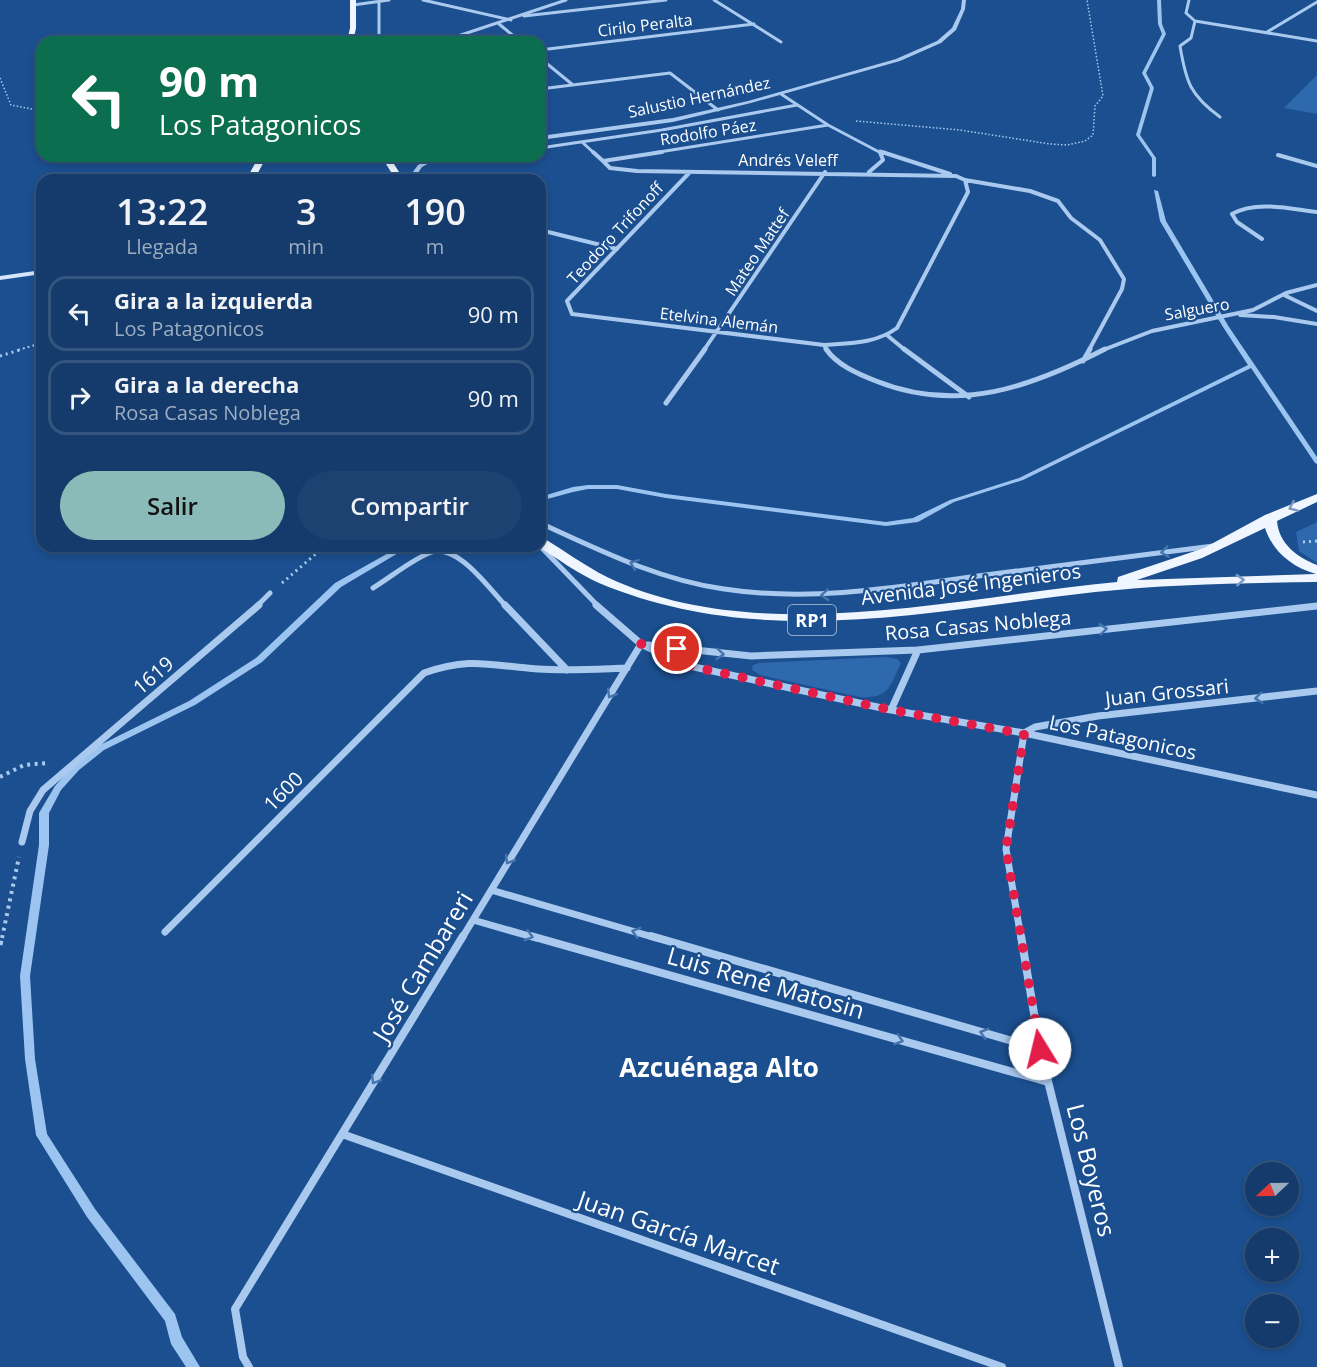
<!DOCTYPE html>
<html lang="es">
<head>
<meta charset="utf-8">
<style>
  :root { --surface:#143b6b; --page:#1d4271; --text:#f1f3f6; --muted:#9dadc1; --line:#33557e; --accent:#8bbbb9 }
  body { margin:0; font-family:"Open Sans",sans-serif; background:var(--page); color:var(--text); height:100vh; display:flex; flex-direction:column; font-size:22px; white-space:nowrap }
  * { box-sizing:border-box; margin:0 }
  p { font-size:20px; color:var(--muted) }
  .icon { flex:none; width:33px; height:33px; fill:none; stroke:currentColor; stroke-width:2; stroke-linecap:round; stroke-linejoin:round }
  .map { position:relative; flex:1; overflow:hidden }
  .panel { position:absolute; left:36px; top:174px; width:510px; height:378px; display:flex; flex-direction:column; background:var(--surface); border-radius:18px; box-shadow:0 3px 9px #0003,0 0 0 2px var(--line) }
  .panel>* { flex:none }
  .hud { position:absolute; left:36px; top:36px; width:510px; height:126px; border-radius:18px; box-shadow:0 3px 9px #0003,0 0 0 2px var(--line); background:#0b6e4f; color:#fff; overflow:hidden }
  .needle { width:39px; rotate:248deg }
  .buttons { position:absolute; left:1245px; top:1162px; display:grid; gap:12px }
  .buttons a { display:grid; place-items:center; width:54px; height:54px; border-radius:50%; background:var(--surface); box-shadow:0 3px 9px #0003,0 0 0 2px var(--line); font-size:30px }
  .pin { position:absolute; display:grid; place-items:center; width:51px; height:51px; color:#fff; margin:-26px; border:3px solid #fff; border-radius:50%; box-shadow:0 2px 6px #0007 }
  .me { position:absolute; width:66px; margin:-33px; rotate:351deg; stroke-linejoin:round; filter:drop-shadow(0 0 4px #0008) }
  .turn { display:flex; align-items:center; gap:21px; height:126px; padding:0 24px; font-size:27px }
  .turn .icon { width:78px; height:78px; stroke-width:2.5 }
  .turn b { display:block; font-size:42px; line-height:51px }
  .eta { display:flex; justify-content:space-evenly; align-items:center; height:102px; text-align:center }
  .eta b { font-size:36px; font-weight:600; line-height:42px }
  .cta { display:flex; gap:12px; margin-top:auto; padding:12px 24px }
  .cta a { flex:1; height:69px; border-radius:36px; background:var(--accent); color:#111; font-size:24px; font-weight:600; line-height:69px; text-align:center }
  .cta a+a { background:var(--page); color:var(--text) }
  ul { padding:0; list-style:none }
  li { display:flex; align-items:center; gap:18px; height:75px; margin:0 12px 9px; padding:0 12px; border:3px solid var(--line); border-radius:18px }
  li div { flex:1 }
  li b { display:block; font-size:22px }
  li em { font-style:normal }
  .map>svg:first-child { display:block }
</style>
</head>
<body>
<div class="map">
<svg width="1317" height="1367" viewBox="0 0 1317 1367">
  <rect width="100%" height="100%" fill="#1b4f8f"/>
  <!-- green -->
  <path fill="#2e69ad" d="M1317 75V114L1284 108Z
    M1317 522V563L1299 551 1296 532Z
    M886 657 897 659 901 663C890 686 889 699 860 697L760 675 752 670 753 665 759 663Z"/>
  <g fill="none" stroke-linecap="round" stroke-linejoin="round">
    <!-- stream -->
    <path fill="#9cc4f0" fill-rule="evenodd" d="M1157 0H1161L1162 24 1166 34 1146 73 1154 88 1140 135 1156 158V176L1154 177 1152 176V158L1136 135 1150 88 1142 73 1162 34 1158 24Z
      M1154 190 1158 191 1166 221 1229 327 1317 457V464L1315 463 1251 368 1023 480 954 502 918 522 886 526 666 498 617 489H588L573 492 540 501V497L573 487 588 485H617L666 494 886 522 913 518 950 500 1019 478 1248 365 1223 327 1160 221Z
      M401 546H410L341 587 262 662 195 705 104 750 79 770 61 790 49 813V845L30 976 35 1059 47 1134 95 1209 175 1314 182 1337 200 1367H186L171 1344 165 1321 87 1217 36 1135 25 1059 20 976 39 845V813L55 786 73 766 98 746 189 701 256 658 335 583Z"/>
    <!-- path-far4 -->
    <path stroke="#a9c9ee" stroke-width="1.5" stroke-dasharray="1.5 2" stroke-linecap="butt" d="M0 78 11 105 42 111
      M856 121 960 130 1050 144 1067 145 1085 141 1093 135 1095 106 1103 96 1087 0"/>
    <!-- path-far3 -->
    <path stroke="#a9c9ee" stroke-width="2" stroke-dasharray="2 3" stroke-linecap="butt" d="M18 350 42 343"/>
    <!-- path-far2 -->
    <path stroke="#a9c9ee" stroke-width="3" stroke-dasharray="2 4" stroke-linecap="butt" d="M0 356 23 349
      M1303 542 1317 541
      M282 583 325 546"/>
    <!-- path-far1 -->
    <path stroke="#a9c9ee" stroke-width="4" stroke-dasharray="3 4.5" stroke-linecap="butt" d="M0 777 24 765 47 763
      M2 938 19 857"/>
    <!-- path -->
    <path stroke="#a9c9ee" stroke-width="5" stroke-dasharray="4.5 6" stroke-linecap="butt" d="M0 945 2 936"/>
    <!-- minor-far4 -->
    <path stroke="#a9c9ee" stroke-width="3" d="M379 0V42
      M423 0 511 20
      M714 0 781 42
      M1189 0 1186 13 1195 21 1191 38 1180 46C1186 82 1190 95 1220 117
      M353 5 389 0
      M524 16 666 0
      M1195 21 1317 41
      M499 24 521 42
      M1267 32 1317 2
      M440 42 566 0
      M540 50 754 24
      M540 58 573 85
      M540 89 670 73 718 110
      M781 94 828 125 881 153
      M582 142 594 153
      M540 148 662 130 797 105
      M880 151 886 153
      M653 153 828 125"/>
    <!-- minor-far3 -->
    <path stroke="#a9c9ee" stroke-width="4" d="M593 152 603 161
      M662 152 603 161 610 168 637 171 956 176 965 180 1030 191 1058 201 1071 218 1100 240 1124 279 1122 289 1089 350
      M882 152 950 174
      M1278 155 1317 166
      M437 157 474 156
      M690 172 567 301 572 314 824 345C850 343 875 344 897 328L968 192 965 180
      M869 172 883 160 880 152
      M540 230 617 249
      M1262 239 1237 222 1232 214C1256 200 1291 209 1317 212
      M1284 295 1317 311
      M1240 315 1274 317 1317 324
      M888 336 905 350
      M824 345 827 350
      M704 350 825 172
      M1103 350 1152 331 1253 310 1286 293 1317 285"/>
    <!-- minor-far2 -->
    <path stroke="#a9c9ee" stroke-width="5" d="M826 349C837 365 858 374 876 381 958 414 1031 387 1105 349
      M904 349 969 397
      M1083 361 1090 349
      M666 403 705 349
      M540 523C599 550 659 580 724 589 809 602 894 588 978 576 1056 566 1135 556 1213 546
      M540 546 598 606
      M373 588C391 577 410 561 429 553 458 542 488 588 506 606
      M257 606 270 593"/>
    <!-- minor-far1 -->
    <path stroke="#a9c9ee" stroke-width="7" d="M505 605 567 670
      M596 605 641 644 685 665 891 710 1024 733 1317 795
      M648 645 751 656 918 650 1317 606
      M891 710 918 650
      M1024 733 1035 727 1098 716 1317 691
      M22 842 30 811 43 790 259 605
      M491 890 656 938
      M473 920 536 938
      M165 932 424 673C472 656 491 666 538 669 568 671 598 669 627 668
      M462 938 641 644
      M1021 938 1006 849 1024 733"/>
    <!-- minor -->
    <path stroke="#a9c9ee" stroke-width="8" d="M531 936 1048 1082
      M651 936 1040 1049
      M1021 936 1040 1049 1119 1367
      M342 1134 1002 1367
      M249 1367 243 1357 235 1309 463 936"/>
    <!-- tertiary -->
    <path fill="#a9c9ee" fill-rule="evenodd" d="M962 0H966L965 9 956 30 941 43 900 61 751 103 673 122 540 140V136L673 118 748 101 896 59 937 41 952 28 961 9Z
      M435 156H442L422 167 413 180H407L418 165Z"/>
    <!-- secondary -->
    <path fill="#d6e6fa" fill-rule="evenodd" d="M42 270V274L0 280V276Z"/>
    <!-- primary -->
    <path fill="#f0f6ff" fill-rule="evenodd" d="M350 0H356V28L353 42H347L350 28Z
      M259 156H267L254 180H246Z
      M381 156H389L404 180H396Z
      M1317 494V502L1277 521C1279 544 1297 557 1317 565V582C1243 583 1169 584 1095 592 928 611 762 651 599 583 578 574 557 558 537 546H540V538L545 539C565 551 585 566 607 577 758 649 958 597 1117 582L1118 577 1204 548 1265 515ZM1265 528C1273 552 1292 567 1316 574L1137 580 1202 558Z"/>
  </g>
  <!-- one-way arrows -->
  <defs><path id="oneway-chevron" d="M-2-3.5L2.5 0L-2 3.5" fill="none" stroke-width="1.6" stroke-linecap="round" stroke-linejoin="round" transform="scale(1.5)"/></defs>
  <g stroke="#7b9ac1">
    <use href="#oneway-chevron" transform="translate(1293 507) rotate(157)"/>
    <use href="#oneway-chevron" transform="translate(1240 580) rotate(-3)"/>
  </g>
  <g stroke="#4674ac">
    <use href="#oneway-chevron" transform="translate(1165 552) rotate(173)"/>
    <use href="#oneway-chevron" transform="translate(634 564) rotate(-160)"/>
    <use href="#oneway-chevron" transform="translate(825 595) rotate(177)"/>
    <use href="#oneway-chevron" transform="translate(1103 629) rotate(-6)"/>
    <use href="#oneway-chevron" transform="translate(720 654) rotate(5)"/>
    <use href="#oneway-chevron" transform="translate(611 694) rotate(121)"/>
    <use href="#oneway-chevron" transform="translate(1259 698) rotate(174)"/>
    <use href="#oneway-chevron" transform="translate(509 860) rotate(121)"/>
    <use href="#oneway-chevron" transform="translate(636 932) rotate(-164)"/>
    <use href="#oneway-chevron" transform="translate(529 936) rotate(16)"/>
    <use href="#oneway-chevron" transform="translate(984 1033) rotate(-164)"/>
    <use href="#oneway-chevron" transform="translate(899 1040) rotate(16)"/>
    <use href="#oneway-chevron" transform="translate(375 1080) rotate(121)"/>
  </g>
  <g fill="none" stroke-linecap="round" stroke-linejoin="round">
    <!-- route -->
    <path stroke="#e11d48" stroke-width="10" stroke-dasharray="0 18" d="M677 649 641 644 685 665 891 710 1024 734 1006 849 1040 1049"/>
  </g>
  <g text-anchor="middle" dominant-baseline="central" stroke-width="4.5" stroke-linejoin="round" paint-order="stroke">
    <!-- far-street labels -->
    <g font-size="16" fill="#fff" stroke="#1b4f8f">
      <text transform="translate(645 25) rotate(-7)">Cirilo Peralta</text>
      <text transform="translate(699 97) rotate(-12)">Salustio Hernández</text>
      <text transform="translate(708 132) rotate(-9)">Rodolfo Páez</text>
      <text x="788" y="160">Andrés Veleff</text>
      <text transform="translate(615 233) rotate(-47)">Teodoro Trifonoff</text>
      <text transform="translate(757 252) rotate(-56)">Mateo Mattef</text>
      <text transform="translate(1197 309) rotate(-10)">Salguero</text>
      <text transform="translate(719 320) rotate(7)">Etelvina Alemán</text>
    </g>
    <!-- shield labels -->
    <rect fill="#1b4f8f" stroke="#bbcadd" stroke-width="1.5" x="788" y="605" width="48" height="30" rx="4.5"/>
    <g font-size="18" font-weight="bold" fill="#fff">
      <text x="812" y="620">RP1</text>
    </g>
    <!-- street labels -->
    <g font-size="20" fill="#fff" stroke="#1b4f8f">
      <text transform="translate(971 584) rotate(-7)">Avenida José Ingenieros</text>
      <text transform="translate(978 625) rotate(-5)">Rosa Casas Noblega</text>
      <text transform="translate(153 675) rotate(-41)">1619</text>
      <text transform="translate(1167 692) rotate(-6)">Juan Grossari</text>
      <text transform="translate(1123 737) rotate(12)">Los Patagonicos</text>
      <text transform="translate(283 791) rotate(-45)">1600</text>
    </g>
    <!-- near-street labels -->
    <g font-size="24" fill="#fff" stroke="#1b4f8f">
      <text transform="translate(422 966) rotate(-59)">José Cambareri</text>
      <text transform="translate(766 982) rotate(16)">Luis René Matosin</text>
      <text transform="translate(1092 1170) rotate(76)">Los Boyeros</text>
      <text transform="translate(679 1232) rotate(19)">Juan García Marcet</text>
    </g>
    <!-- near-neighbourhood labels -->
    <g font-size="26" font-weight="bold" fill="#fff" stroke="#1b4f8f">
      <text x="719" y="1067">Azcuénaga Alto</text>
    </g>
  </g>
</svg>
<div class="buttons">
<a><svg class="needle" viewBox="-14 -14 28 28"><path d="M0-13l5 13h-10z" fill="#e53935"/><path d="M0 13l5-13h-10z" fill="#9dadc1"/></svg></a>
<a>+</a>
<a>−</a>
</div>
<div class="pin" style="left:677px;top:649px;background:#d93025"><svg class="icon" aria-label="arrive" viewBox="0 0 24 24"><path d="M6 21V4h12l-3 4 3 4H6"/></svg></div>
<svg class="me" style="left:1040px;top:1049px" viewBox="-20 -20 40 40"><circle r="19" fill="#fff"/><path d="M0-13L10 11 0 6-10 11z" fill="#e11d48"/></svg>
<div class="hud">
<div class="turn"><svg class="icon" aria-label="left" viewBox="0 0 24 24"><path d="M17 20v-9H6M10 6l-5 5 5 5"/></svg><div><b>90 m</b>Los Patagonicos</div></div>
</div>
<section class="panel">
<div class="eta">
<div><b>13:22</b><p>Llegada</p></div>
<div><b>3</b><p>min</p></div>
<div><b>190</b><p>m</p></div>
</div>
<ul>
<li><svg class="icon" aria-label="left" viewBox="0 0 24 24"><path d="M17 20v-9H6M10 6l-5 5 5 5"/></svg><div><b>Gira a la izquierda</b><p>Los Patagonicos</p></div><em>90 m</em></li>
<li><svg class="icon" aria-label="right" viewBox="0 0 24 24"><path d="M7 20v-9h11M14 6l5 5-5 5"/></svg><div><b>Gira a la derecha</b><p>Rosa Casas Noblega</p></div><em>90 m</em></li>
</ul>
<div class="cta"><a>Salir</a><a>Compartir</a></div>
</section>
</div>
</body>
</html>
